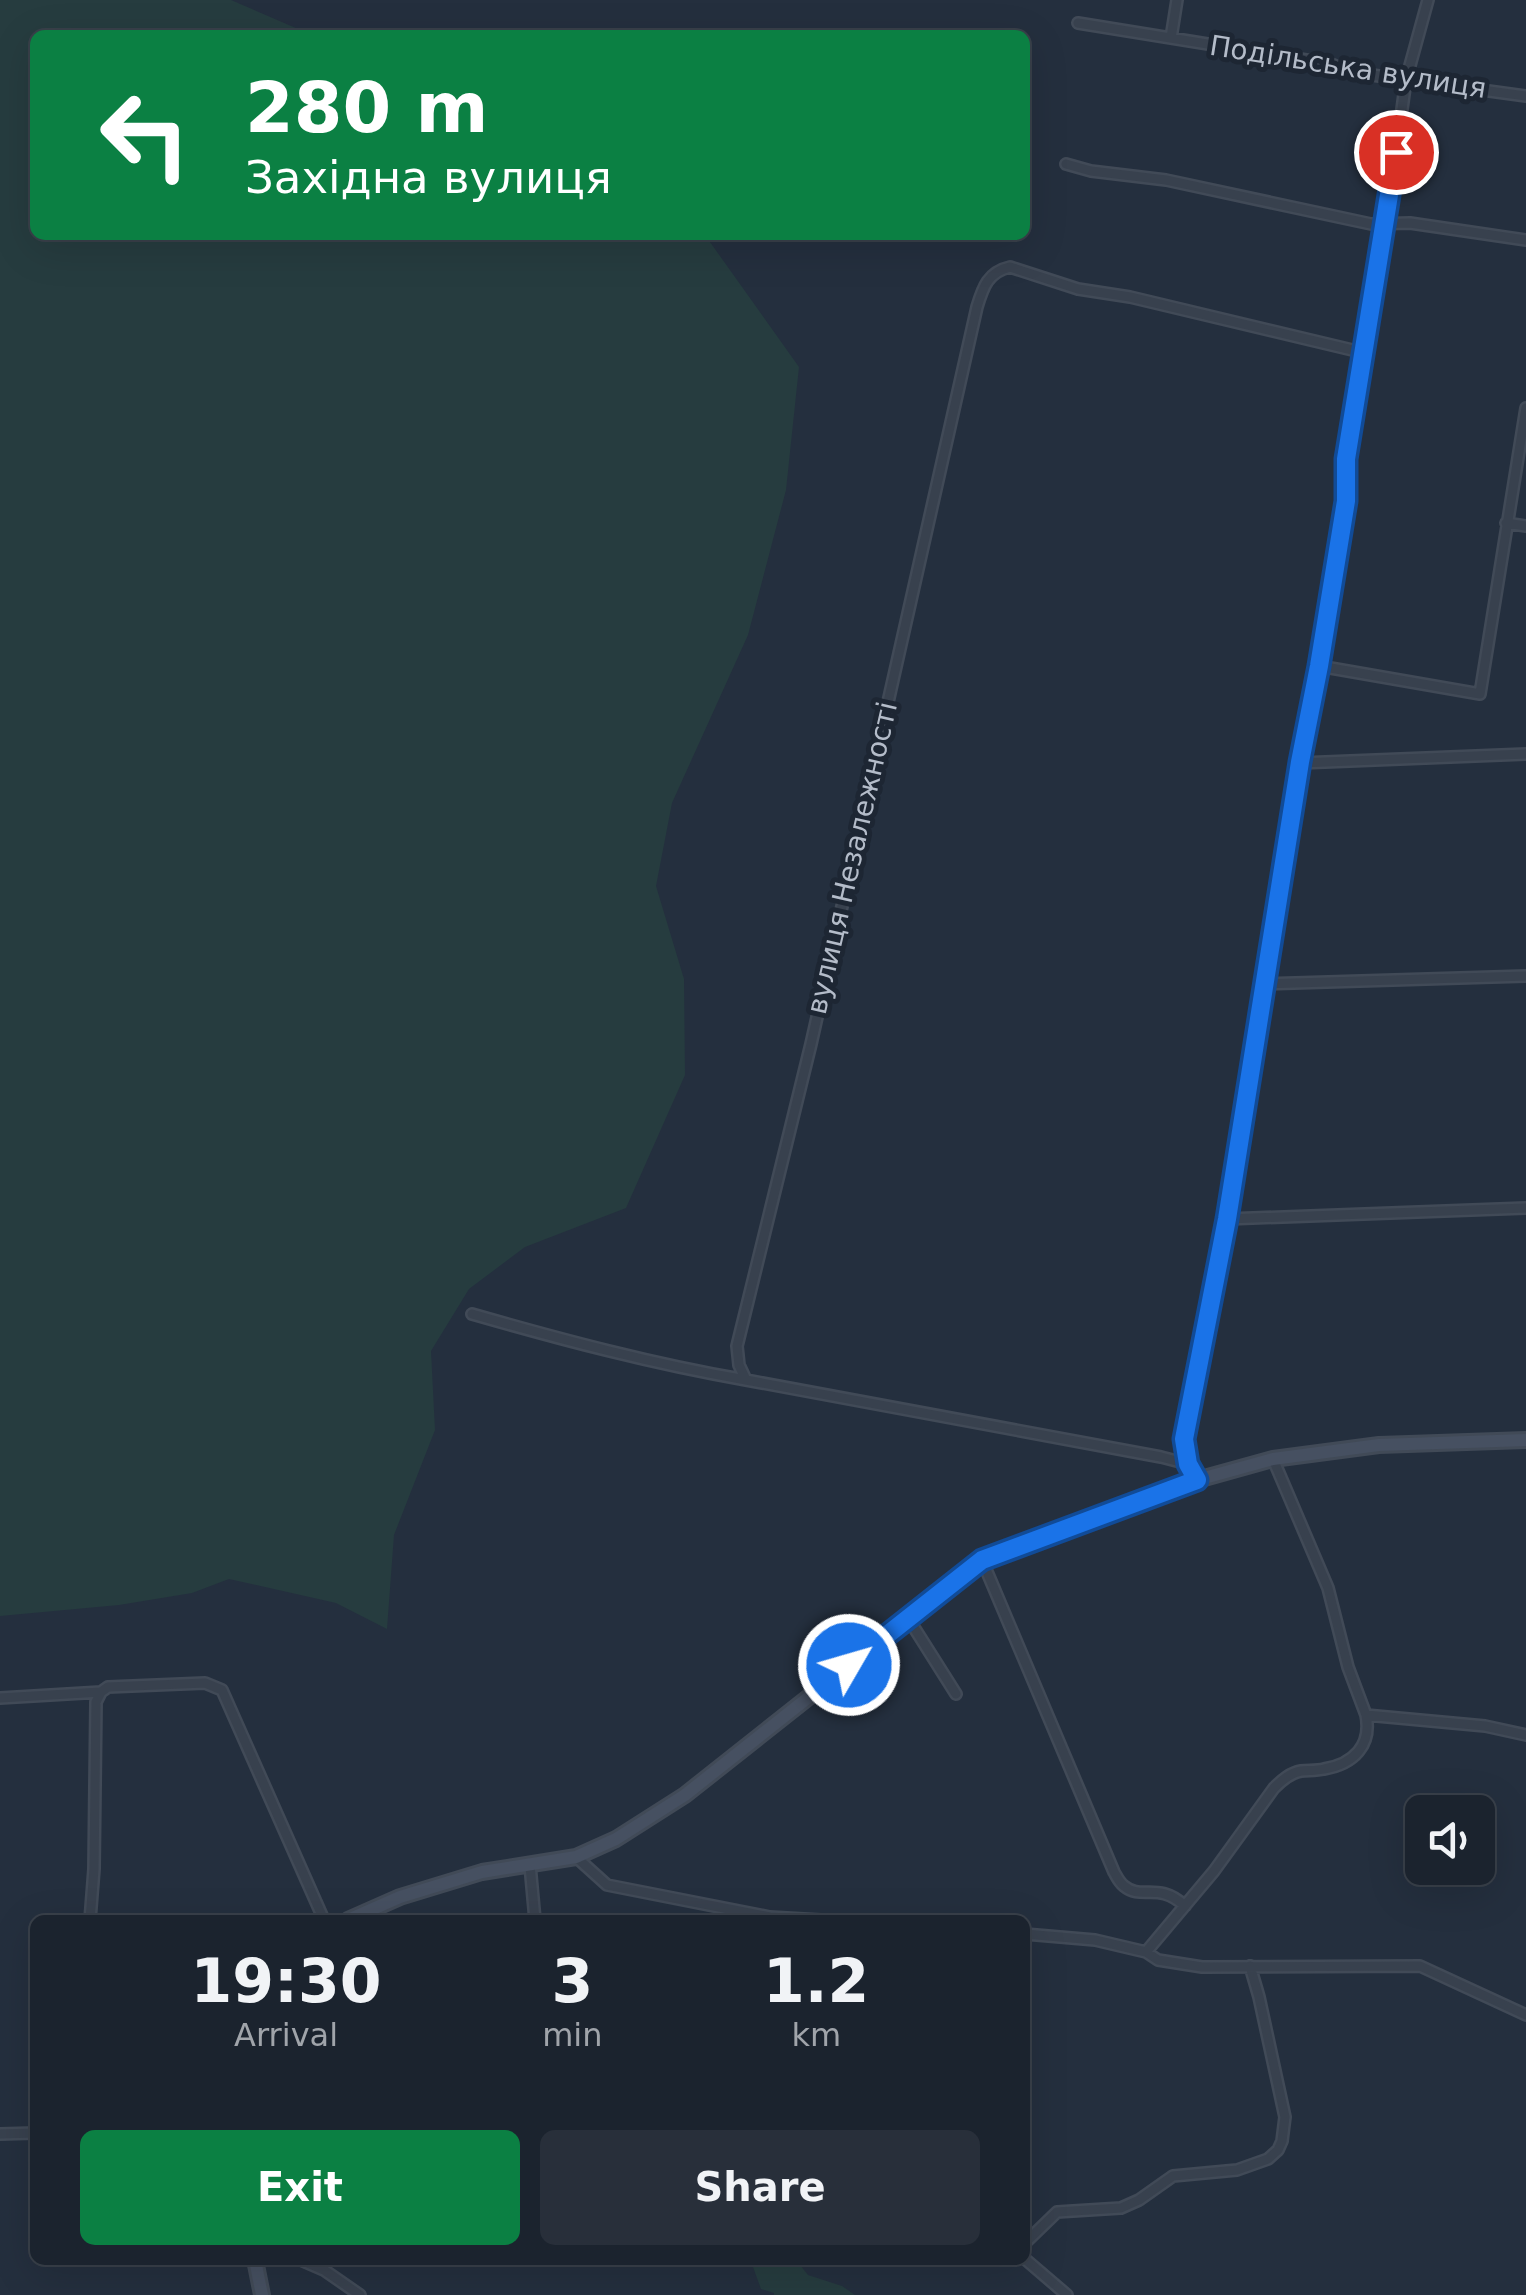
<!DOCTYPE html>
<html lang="en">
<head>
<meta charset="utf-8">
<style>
  :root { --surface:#1b232e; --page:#282f3a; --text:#f1f3f6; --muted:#a0a4aa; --line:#39404a; --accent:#0b8043 }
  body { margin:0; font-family:"DejaVu Sans",sans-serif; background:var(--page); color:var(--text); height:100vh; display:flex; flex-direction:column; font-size:38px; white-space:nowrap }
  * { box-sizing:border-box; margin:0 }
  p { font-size:32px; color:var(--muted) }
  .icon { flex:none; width:55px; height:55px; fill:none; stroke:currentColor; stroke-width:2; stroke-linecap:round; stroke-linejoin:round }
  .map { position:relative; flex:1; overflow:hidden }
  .details { position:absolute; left:30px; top:1915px; width:1000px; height:350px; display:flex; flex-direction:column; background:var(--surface); border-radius:15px; box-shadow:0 10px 40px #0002,0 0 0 2px var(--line) }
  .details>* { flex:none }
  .hud { position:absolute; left:30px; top:30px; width:1000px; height:210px; border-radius:15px; box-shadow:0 10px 40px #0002,0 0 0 2px var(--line); background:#0b8043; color:#fff; overflow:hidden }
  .buttons { position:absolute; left:1405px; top:1795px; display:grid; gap:20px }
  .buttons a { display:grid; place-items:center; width:90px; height:90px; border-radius:15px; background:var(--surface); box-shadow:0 10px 40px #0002,0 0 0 2px var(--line); font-size:50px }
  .pin { position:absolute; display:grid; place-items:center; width:85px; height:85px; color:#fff; margin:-42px; border:5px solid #fff; border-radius:50%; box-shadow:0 2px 10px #0007 }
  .me { position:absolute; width:110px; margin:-55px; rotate:52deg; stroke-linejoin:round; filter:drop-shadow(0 0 8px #0008) }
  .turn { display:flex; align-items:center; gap:35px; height:210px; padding:0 50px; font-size:45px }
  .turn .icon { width:130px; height:130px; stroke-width:2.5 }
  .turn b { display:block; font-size:70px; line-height:85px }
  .eta { display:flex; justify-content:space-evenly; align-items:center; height:170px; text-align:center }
  .eta b { font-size:60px; font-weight:600; line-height:70px }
  .primary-button { display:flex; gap:20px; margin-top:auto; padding:20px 50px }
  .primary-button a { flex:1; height:115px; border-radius:15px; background:var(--accent); color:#fff; font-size:40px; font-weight:600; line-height:115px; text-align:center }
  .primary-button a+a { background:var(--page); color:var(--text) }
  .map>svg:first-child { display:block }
</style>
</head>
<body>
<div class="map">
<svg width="1526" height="2295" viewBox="0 0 1526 2295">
  <rect width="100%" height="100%" fill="#242f3e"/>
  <!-- green -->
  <path fill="#263c3f" d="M0 0H231L312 35H35V235H705L799 367 786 490 748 635 672 803 656 886 684 979 685 1075 626 1208 525 1247 469 1289 431 1351 435 1430 394 1535 387 1629 336 1603 229 1579 192 1593 119 1605 0 1616Z
    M759 2260H796L808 2275 842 2286 855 2295H774V2293L761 2289 753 2267Z"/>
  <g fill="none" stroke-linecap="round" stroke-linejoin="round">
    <defs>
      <path id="street" d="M1078 23 1331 64 1350 72 1526 96
        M1171 38 1177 0
        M1066 164 1091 171 1166 180 1371 224 1410 223 1526 240
        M1506 523 1526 526
        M1319 666 1480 694 1526 408
        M1300 763 1526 754
        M1264 984 1526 976
        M1227 1219 1526 1208
        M472 1314C563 1340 653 1364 746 1380
        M1273 1459 1328 1588 1348 1667 1366 1715 1485 1726 1526 1735
        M1188 1464 1161 1457 746 1380 739 1365 737 1346 811 1044 977 307C983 287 988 272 1010 267L1078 289 1130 297 1365 353
        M1197 1480 1188 1464 1184 1439 1227 1219 1300 763 1319 666 1345 501 1346 459 1386 225 1406 80 1428 0
        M982 1560 1114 1872C1117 1877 1119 1882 1124 1886 1142 1901 1158 1881 1185 1906
        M908 1618 956 1694
        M0 1698 101 1692 108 1687 205 1683 222 1690 324 1920
        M576 1857 607 1885 770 1917 821 1920
        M530 1865 535 1920
        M90 1920 94 1869 96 1702 101 1692
        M1025 1934 1095 1940 1146 1952 1158 1960 1202 1967 1420 1966 1526 2015
        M1146 1952 1214 1871 1274 1788C1282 1780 1290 1773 1301 1771 1308 1770 1316 1771 1324 1769 1354 1764 1372 1745 1366 1715
        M0 2134 35 2133
        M1025 2243 1057 2212 1121 2208 1139 2200 1173 2176 1237 2170 1268 2159 1278 2150 1282 2141 1285 2117 1259 1997 1250 1966
        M1025 2259 1067 2295
        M301 2260 324 2270 360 2295"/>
      <path id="secondary" d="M348 1920 400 1897 482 1872 576 1857 616 1839 685 1795 982 1560 1197 1480 1273 1459 1379 1445 1526 1440
        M255 2260 262 2295"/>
    </defs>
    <!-- street casing -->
    <use href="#street" stroke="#414a57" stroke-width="14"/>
    <!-- secondary casing -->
    <use href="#secondary" stroke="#414a57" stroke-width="18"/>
    <!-- street -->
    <use href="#street" stroke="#38414e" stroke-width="9"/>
    <!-- secondary -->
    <use href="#secondary" stroke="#465061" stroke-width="12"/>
  </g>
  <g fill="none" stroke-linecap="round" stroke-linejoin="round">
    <defs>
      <path id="route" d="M849 1665 982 1560 1197 1480 1188 1464 1184 1439 1227 1219 1300 762 1319 666 1346 501V459L1396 152"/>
    </defs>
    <!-- route casing -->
    <use href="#route" stroke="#114b97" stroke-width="25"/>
    <!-- route -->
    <use href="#route" stroke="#1a73e8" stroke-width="18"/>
  </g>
  <g text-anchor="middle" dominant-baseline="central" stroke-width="10" stroke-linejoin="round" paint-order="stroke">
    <!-- street labels -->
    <g font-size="28" fill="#b4bcc9" stroke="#1d2633">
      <text transform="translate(1348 67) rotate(9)">Подільська вулиця</text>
      <text transform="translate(852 858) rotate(-77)">вулиця Незалежності</text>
    </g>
  </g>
</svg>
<div class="buttons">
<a><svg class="icon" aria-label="sound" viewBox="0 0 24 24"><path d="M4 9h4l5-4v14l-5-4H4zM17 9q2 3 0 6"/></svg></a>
</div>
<div class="pin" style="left:1396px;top:152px;background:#d93025"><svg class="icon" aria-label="arrive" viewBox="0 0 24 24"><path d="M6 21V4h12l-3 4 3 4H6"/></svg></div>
<svg class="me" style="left:849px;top:1665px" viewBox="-20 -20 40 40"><circle r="17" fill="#1a73e8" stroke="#fff" stroke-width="3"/><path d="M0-11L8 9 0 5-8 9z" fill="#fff"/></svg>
<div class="hud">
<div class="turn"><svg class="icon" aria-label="left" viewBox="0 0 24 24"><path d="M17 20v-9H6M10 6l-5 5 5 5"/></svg><div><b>280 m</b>Західна вулиця</div></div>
</div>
<section class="details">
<div class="eta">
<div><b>19:30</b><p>Arrival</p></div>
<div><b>3</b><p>min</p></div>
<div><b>1.2</b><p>km</p></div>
</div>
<div class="primary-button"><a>Exit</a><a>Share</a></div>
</section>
</div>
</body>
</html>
